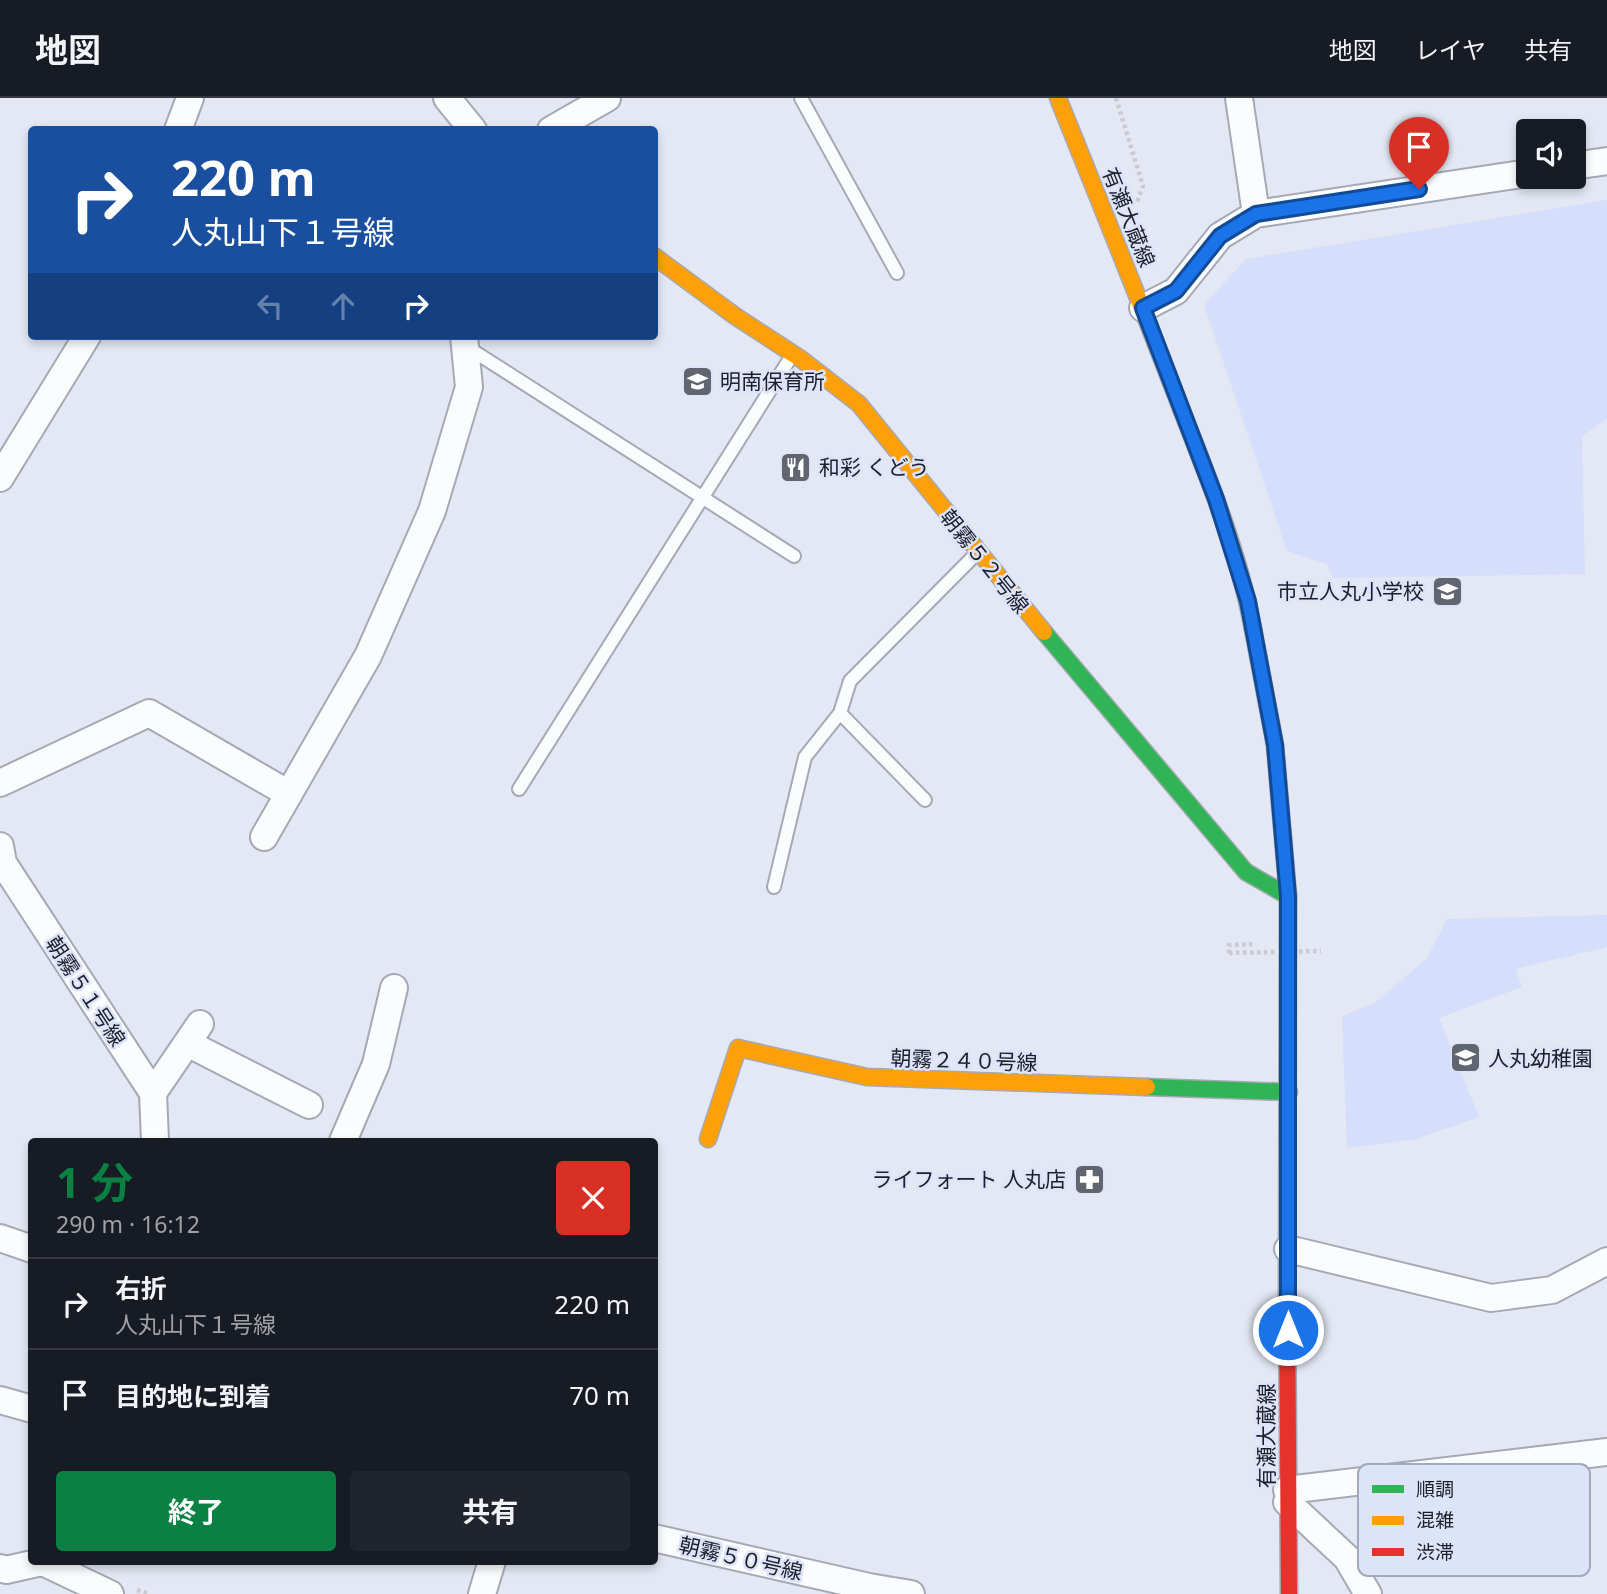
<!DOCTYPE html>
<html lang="ja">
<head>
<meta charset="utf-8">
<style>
  :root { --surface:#171b24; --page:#20242c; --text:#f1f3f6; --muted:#9ea1a6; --line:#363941; --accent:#0b8043 }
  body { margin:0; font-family:"Noto Sans","Noto Sans JP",sans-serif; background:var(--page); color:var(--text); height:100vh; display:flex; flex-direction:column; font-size:26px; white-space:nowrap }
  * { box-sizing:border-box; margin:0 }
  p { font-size:23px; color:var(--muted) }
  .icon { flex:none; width:38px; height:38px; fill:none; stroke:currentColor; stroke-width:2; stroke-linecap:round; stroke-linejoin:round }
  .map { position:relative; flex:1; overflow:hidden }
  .details { position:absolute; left:28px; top:1040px; width:630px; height:427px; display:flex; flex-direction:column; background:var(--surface); border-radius:7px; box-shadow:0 4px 10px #0003 }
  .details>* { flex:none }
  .hud { position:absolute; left:28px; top:28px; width:630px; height:214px; border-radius:7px; box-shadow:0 4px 10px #0003; background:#1a4fa0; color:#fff; overflow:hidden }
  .controls { position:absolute; left:1516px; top:21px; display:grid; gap:14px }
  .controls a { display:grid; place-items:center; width:70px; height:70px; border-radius:7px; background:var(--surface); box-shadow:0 4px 10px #0003; font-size:35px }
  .pin { position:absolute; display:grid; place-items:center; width:60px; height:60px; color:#fff; margin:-72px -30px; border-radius:50% 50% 50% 0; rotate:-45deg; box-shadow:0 0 7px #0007 }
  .pin .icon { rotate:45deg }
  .me { position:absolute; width:77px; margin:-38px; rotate:0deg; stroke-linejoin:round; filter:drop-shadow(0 0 5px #0008) }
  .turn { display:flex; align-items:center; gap:24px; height:147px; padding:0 28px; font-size:32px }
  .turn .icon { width:91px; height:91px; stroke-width:2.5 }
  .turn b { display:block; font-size:49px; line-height:60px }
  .lanes { display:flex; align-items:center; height:66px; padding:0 28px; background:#0003; justify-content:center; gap:35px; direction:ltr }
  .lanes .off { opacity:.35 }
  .round { display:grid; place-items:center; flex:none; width:74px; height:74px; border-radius:7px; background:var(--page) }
  .head { display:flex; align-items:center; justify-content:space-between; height:119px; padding:0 28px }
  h1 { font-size:42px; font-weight:700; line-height:52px; color:var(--accent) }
  .primary-button { display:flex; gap:14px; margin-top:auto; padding:14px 28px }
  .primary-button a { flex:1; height:80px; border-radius:7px; background:var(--accent); color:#fff; font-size:28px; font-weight:700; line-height:80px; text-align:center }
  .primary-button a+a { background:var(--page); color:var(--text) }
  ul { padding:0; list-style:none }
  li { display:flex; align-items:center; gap:21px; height:91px; padding:0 28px; border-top:2px solid var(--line) }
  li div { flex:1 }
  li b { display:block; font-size:26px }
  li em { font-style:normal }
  header { display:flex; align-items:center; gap:42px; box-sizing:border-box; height:98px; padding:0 35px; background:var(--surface); border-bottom:2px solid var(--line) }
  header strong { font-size:33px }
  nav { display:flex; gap:38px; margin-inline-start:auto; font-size:24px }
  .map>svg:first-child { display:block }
</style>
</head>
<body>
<header>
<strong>地図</strong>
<nav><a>地図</a><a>レイヤ</a><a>共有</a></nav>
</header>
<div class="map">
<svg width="1607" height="1496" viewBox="0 0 1607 1496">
  <rect width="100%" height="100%" fill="#e3e8f4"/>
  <!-- green -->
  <path fill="#d5defa" d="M1607 102V321L1582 338 1585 476 1333 480 1327 466 1287 453 1204 207 1246 161Z
    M1607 817V849L1516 871 1522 889 1439 920 1479 1019 1416 1041 1347 1050 1342 918 1376 904 1427 860 1447 821Z"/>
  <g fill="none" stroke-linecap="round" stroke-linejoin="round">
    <defs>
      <path id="lane" d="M801 0 897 175
        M467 249 794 458
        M519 691 791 259
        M925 702 840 615 850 583 975 457
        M774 789 805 659 840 615"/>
      <path id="street" d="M447 0 473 32
        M1239 0 1256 116
        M178 32 190 0
        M551 32 607 0
        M1573 68 1607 63
        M1143 210 1176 193 1220 138 1256 116 1528 75
        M0 380 87 238
        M0 685 149 615 289 696
        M264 739 368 558 432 413 469 289 464 238
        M0 748 3 765 153 995 155 1043
        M187 945 309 1007
        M153 995 200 926
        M343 1043 376 966 394 890
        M0 1140 32 1151
        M1288 1151 1491 1200 1552 1192 1607 1163
        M0 1302 32 1311
        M1287 1392 1607 1354
        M1287 1404 1347 1460 1368 1496
        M654 1440 869 1489 911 1496
        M45 1465 110 1496
        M0 1470 6 1472 46 1463
        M482 1496 492 1463"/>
      <path id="fast" d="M1253 531 1275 647 1288 798 1287 1202
        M1044 534 1246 774 1288 798
        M1147 989 1289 994"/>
      <path id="slow" d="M1058 0C1100 104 1142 208 1182 313 1210 384 1239 456 1253 531
        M654 158 735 218 801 261 859 306 1044 534
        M708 1041 738 950 867 979 1147 989"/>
      <path id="jam" d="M1287 1202 1289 1496"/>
    </defs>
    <!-- lane casing -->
    <use href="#lane" stroke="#a5a9b4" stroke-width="16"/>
    <!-- street casing -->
    <use href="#street" stroke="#a5a9b4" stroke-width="30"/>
    <!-- fast casing -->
    <use href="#fast" stroke="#a5a9b4" stroke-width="19"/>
    <!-- slow casing -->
    <use href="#slow" stroke="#a5a9b4" stroke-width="19"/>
    <!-- jam casing -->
    <use href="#jam" stroke="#a5a9b4" stroke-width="19"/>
    <!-- path -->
    <path stroke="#cacbcf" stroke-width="4.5" stroke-dasharray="3.5 3.5" stroke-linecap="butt" d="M1116 0 1143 88 1137 104
      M1229 855V847L1256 846
      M137 1492 150 1496"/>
    <!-- lane -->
    <use href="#lane" stroke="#fbfcfd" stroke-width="12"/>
    <!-- street -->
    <use href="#street" stroke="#fbfcfd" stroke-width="26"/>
    <!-- fast -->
    <use href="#fast" stroke="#30b455" stroke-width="16"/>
    <!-- slow -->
    <use href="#slow" stroke="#ff9f0a" stroke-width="16"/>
    <!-- jam -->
    <use href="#jam" stroke="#e5322d" stroke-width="16"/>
    <!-- path-bridge -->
    <path stroke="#cacbcf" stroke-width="4.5" stroke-dasharray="3.5 3.5" stroke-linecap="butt" d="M1229 855 1321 853"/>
  </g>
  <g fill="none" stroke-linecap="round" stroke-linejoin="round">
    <defs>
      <path id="route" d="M1288 1232V798L1275 647 1248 503 1216 401 1143 210 1176 193 1220 138 1256 116 1419 91"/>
    </defs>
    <!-- route casing -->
    <use href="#route" stroke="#114b97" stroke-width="18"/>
    <!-- route -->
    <use href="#route" stroke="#1a73e8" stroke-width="12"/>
  </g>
  <!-- icons -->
  <defs>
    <symbol id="school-square" viewBox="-11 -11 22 22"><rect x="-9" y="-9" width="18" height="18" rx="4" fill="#61656f" stroke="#dde4fa"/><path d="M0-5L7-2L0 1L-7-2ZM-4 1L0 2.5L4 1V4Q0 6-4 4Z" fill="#fff"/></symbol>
    <symbol id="restaurant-square" viewBox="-11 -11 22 22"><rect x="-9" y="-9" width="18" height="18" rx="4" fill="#61656f" stroke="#dde4fa"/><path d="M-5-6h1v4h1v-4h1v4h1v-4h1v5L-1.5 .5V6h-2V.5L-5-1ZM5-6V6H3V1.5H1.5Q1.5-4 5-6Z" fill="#fff"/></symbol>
    <symbol id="pharmacy-square" viewBox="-11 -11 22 22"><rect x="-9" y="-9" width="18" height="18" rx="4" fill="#61656f" stroke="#dde4fa"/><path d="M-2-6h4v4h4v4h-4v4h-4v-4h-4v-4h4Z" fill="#fff"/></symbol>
  </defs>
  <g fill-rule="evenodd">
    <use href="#school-square" x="680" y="266" width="35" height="35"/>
    <use href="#restaurant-square" x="778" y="352" width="35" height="35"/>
    <use href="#school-square" x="1430" y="476" width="35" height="35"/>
    <use href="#school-square" x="1448" y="942" width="35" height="35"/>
    <use href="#pharmacy-square" x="1072" y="1064" width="35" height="35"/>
  </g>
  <g text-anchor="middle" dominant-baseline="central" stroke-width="5" stroke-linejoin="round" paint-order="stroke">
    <!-- street labels -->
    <g font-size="21" fill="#1b1f28" stroke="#dde4fa">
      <text transform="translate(1129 119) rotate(68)">有瀬大蔵線</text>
      <text transform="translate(985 463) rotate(51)">朝霧５２号線</text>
      <text transform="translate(86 893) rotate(57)">朝霧５１号線</text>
      <text transform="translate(964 962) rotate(2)">朝霧２４０号線</text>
      <text transform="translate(1266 1338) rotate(-90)">有瀬大蔵線</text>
      <text transform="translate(741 1460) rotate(13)">朝霧５０号線</text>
    </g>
    <!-- poi labels -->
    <g font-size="21" fill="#1b1f28" stroke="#dde4fa" text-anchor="start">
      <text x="720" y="283">明南保育所</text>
      <text x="819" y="369">和彩 くどう</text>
      <text x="1424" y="493" text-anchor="end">市立人丸小学校</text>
      <text x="1488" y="960">人丸幼稚園</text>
      <text x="1066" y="1081" text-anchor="end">ライフォート 人丸店</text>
    </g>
  </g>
  <!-- legend -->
  <rect x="1358" y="1366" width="232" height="112" rx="10" fill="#dde4fa" stroke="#a3a9bb" stroke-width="2"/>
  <rect x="1372" y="1387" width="32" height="8" fill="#30b455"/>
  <rect x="1372" y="1418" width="32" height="9" fill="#ff9f0a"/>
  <rect x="1372" y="1450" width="32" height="8" fill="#e5322d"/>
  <g font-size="19" fill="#1b1f28">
    <text x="1416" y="1398">順調</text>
    <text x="1416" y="1429">混雑</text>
    <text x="1416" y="1461">渋滞</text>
  </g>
</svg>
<div class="controls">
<a><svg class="icon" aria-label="sound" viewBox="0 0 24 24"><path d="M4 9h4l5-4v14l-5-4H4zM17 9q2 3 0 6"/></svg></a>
</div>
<div class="pin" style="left:1419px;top:91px;background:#d93025"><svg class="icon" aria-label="arrive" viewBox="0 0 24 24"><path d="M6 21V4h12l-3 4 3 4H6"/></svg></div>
<svg class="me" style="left:1288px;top:1232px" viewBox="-20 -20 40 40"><circle r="17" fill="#1a73e8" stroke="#fff" stroke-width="3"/><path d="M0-11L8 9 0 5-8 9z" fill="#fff"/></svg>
<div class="hud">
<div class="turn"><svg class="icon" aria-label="right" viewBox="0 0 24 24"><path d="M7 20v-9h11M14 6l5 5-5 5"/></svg><div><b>220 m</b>人丸山下１号線</div></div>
<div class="lanes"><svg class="icon off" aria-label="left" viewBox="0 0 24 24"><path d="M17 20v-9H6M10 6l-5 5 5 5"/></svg><svg class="icon off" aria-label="ahead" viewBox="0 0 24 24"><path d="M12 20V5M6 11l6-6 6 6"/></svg><svg class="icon" aria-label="right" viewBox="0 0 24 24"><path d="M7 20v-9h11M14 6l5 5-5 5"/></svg></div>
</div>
<section class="details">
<div class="head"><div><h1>1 分</h1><p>290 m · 16:12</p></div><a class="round" style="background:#d93025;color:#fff"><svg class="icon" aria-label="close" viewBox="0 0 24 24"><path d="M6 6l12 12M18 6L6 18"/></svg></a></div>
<ul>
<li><svg class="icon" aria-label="right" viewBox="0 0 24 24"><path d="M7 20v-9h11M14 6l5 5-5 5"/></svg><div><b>右折</b><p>人丸山下１号線</p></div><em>220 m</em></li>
<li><svg class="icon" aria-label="arrive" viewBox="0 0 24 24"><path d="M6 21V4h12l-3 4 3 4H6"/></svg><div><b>目的地に到着</b></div><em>70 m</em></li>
</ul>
<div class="primary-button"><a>終了</a><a>共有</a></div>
</section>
</div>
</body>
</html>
